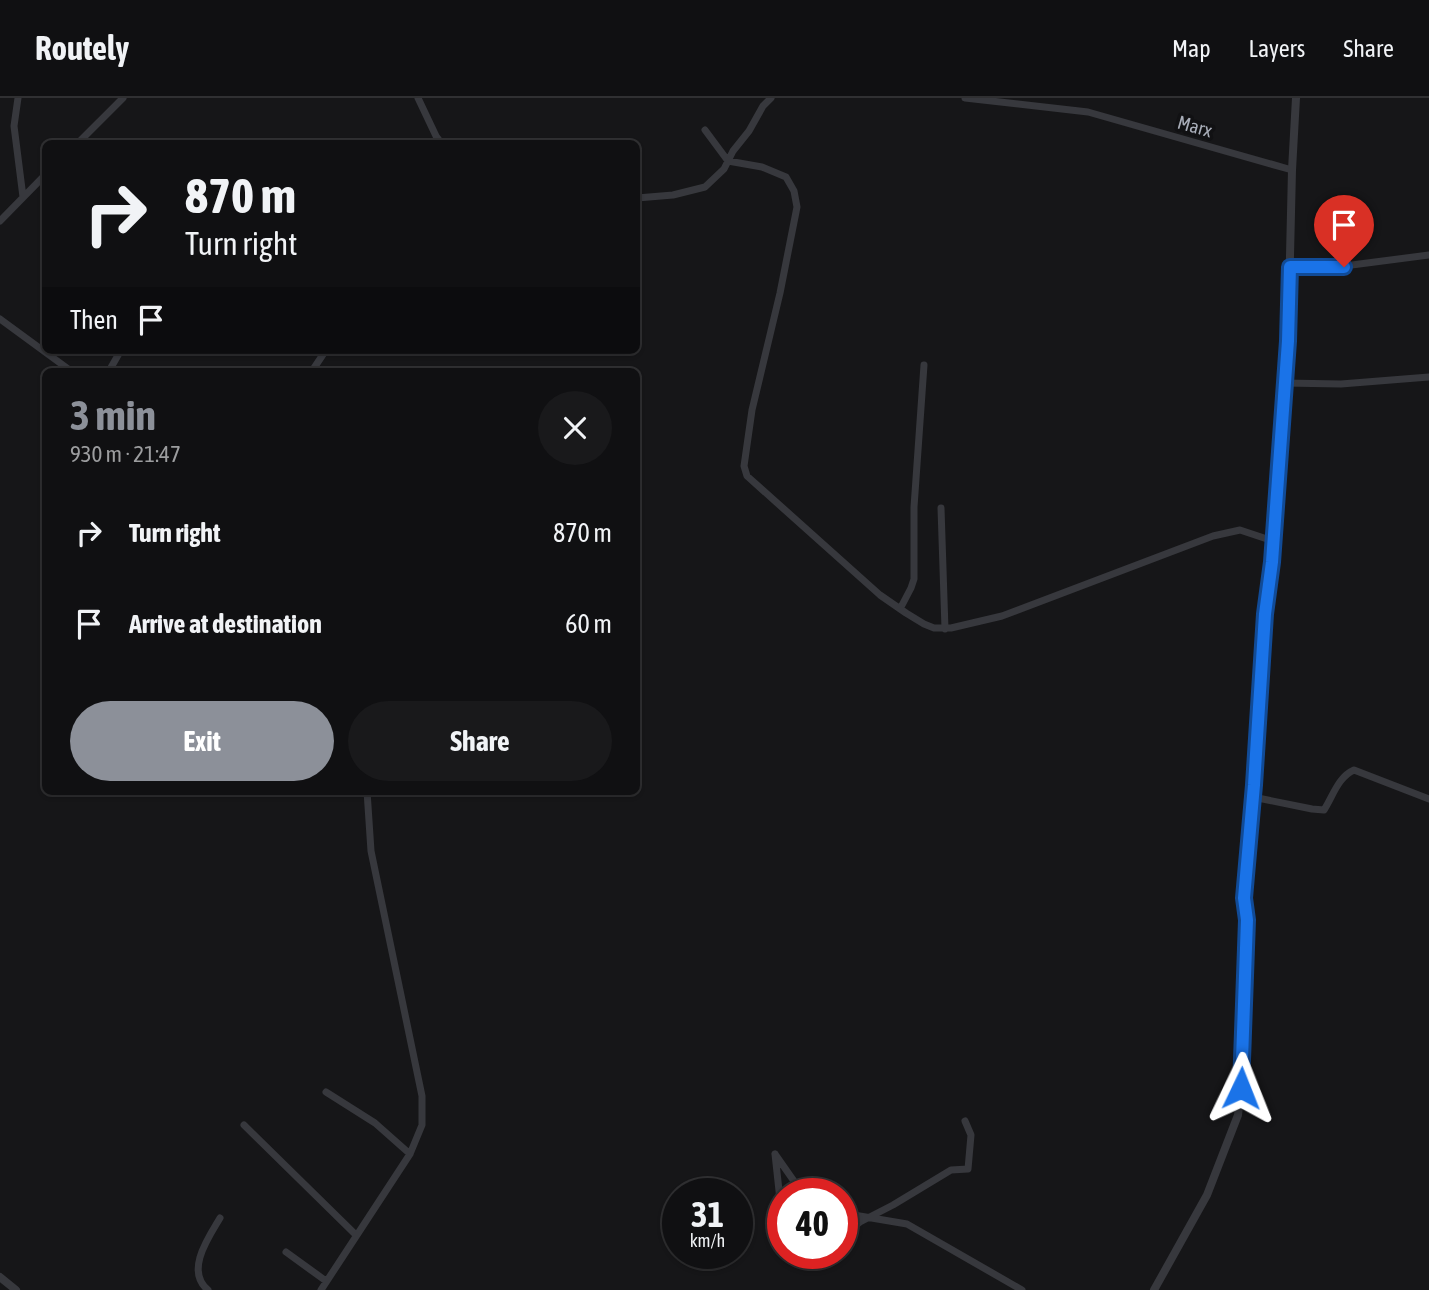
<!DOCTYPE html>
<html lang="en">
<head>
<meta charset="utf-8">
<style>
  :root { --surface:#101012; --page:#19191b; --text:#f1f3f6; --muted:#9c9d9f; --line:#303032; --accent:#8c9099 }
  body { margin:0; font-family:"Asap Condensed",sans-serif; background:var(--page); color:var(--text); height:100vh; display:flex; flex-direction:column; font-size:26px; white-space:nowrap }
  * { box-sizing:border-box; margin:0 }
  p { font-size:23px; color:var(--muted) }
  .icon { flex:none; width:38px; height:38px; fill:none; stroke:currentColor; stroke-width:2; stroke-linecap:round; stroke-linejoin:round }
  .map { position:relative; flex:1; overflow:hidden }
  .details { position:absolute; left:42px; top:270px; width:598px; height:427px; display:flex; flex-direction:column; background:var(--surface); border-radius:10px; box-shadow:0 2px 5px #0004,0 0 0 2px var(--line) }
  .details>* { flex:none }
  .guide { position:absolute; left:42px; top:42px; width:598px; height:214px; border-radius:10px; box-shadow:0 2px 5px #0004,0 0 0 2px var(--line); background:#101012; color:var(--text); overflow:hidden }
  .speed { position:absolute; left:662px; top:1080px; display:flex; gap:14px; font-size:35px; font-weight:700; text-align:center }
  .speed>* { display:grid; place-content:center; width:91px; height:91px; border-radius:50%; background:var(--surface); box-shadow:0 2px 5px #0004,0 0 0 2px var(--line); line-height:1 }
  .speed small { font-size:18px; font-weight:400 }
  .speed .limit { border:10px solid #d22; background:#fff; color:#111 }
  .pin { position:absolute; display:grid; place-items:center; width:60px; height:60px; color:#fff; margin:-72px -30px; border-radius:50% 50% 50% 0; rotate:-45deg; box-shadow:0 0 7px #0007 }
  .pin .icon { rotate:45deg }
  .me { position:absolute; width:77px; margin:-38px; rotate:2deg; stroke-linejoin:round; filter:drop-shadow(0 0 5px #0008) }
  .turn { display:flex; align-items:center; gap:24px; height:147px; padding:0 28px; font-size:32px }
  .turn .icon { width:91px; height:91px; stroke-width:2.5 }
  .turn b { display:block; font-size:49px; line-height:60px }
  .then { display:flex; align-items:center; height:66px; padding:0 28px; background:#0003; gap:14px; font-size:26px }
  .round { display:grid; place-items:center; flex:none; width:74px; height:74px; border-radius:37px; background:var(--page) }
  .overview { display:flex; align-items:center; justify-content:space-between; height:119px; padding:0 28px }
  h1 { font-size:42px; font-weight:700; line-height:52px; color:var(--accent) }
  .cta { display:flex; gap:14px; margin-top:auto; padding:14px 28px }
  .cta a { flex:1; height:80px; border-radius:42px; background:var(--accent); color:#fff; font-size:28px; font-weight:700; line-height:80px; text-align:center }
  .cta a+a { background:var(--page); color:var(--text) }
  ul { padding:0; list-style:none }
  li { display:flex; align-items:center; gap:21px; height:91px; padding:0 28px }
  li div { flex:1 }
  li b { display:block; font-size:26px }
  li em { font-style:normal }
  header { display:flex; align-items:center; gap:42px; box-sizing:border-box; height:98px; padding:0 35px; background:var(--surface); border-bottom:2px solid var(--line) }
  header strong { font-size:33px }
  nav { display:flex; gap:38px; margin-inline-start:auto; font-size:24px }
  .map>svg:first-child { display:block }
</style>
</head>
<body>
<header>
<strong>Routely</strong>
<nav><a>Map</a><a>Layers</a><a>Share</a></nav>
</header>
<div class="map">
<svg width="1429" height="1192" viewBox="0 0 1429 1192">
  <rect width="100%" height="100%" fill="#161618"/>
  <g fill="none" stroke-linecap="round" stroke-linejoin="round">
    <!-- minor -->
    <path stroke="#37383d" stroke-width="7" d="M18 0 14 28 23 99
      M418 0 436 38 442 46
      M965 0 1088 14 1292 72
      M705 32 728 63 762 69 786 79 794 93 797 109 780 195 752 312 744 368 747 378 880 497 906 515 924 526 934 530H951L1002 518 1213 438 1240 432 1273 443
      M77 46 123 0
      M637 100 673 97 705 89 724 71 733 53 749 33 763 8 771 0
      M0 123 46 76
      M1290 169 1344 168 1429 157
      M0 221 71 273
      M109 273 121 252
      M312 273 326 252
      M1284 285 1341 286 1429 279
      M941 410 945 531
      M900 511 911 490 914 481V409L924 267
      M1253 699 1312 711 1324 712C1333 698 1338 679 1354 672L1429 701
      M326 994 375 1025 410 1056
      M244 1027 356 1137
      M775 1056 782 1120
      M775 1056 803 1096
      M842 1115 907 1126 1022 1192
      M842 1138 860 1124 893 1107 951 1072 968 1071 971 1037 965 1023
      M286 1154 326 1183
      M208 1192C185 1173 208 1140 220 1120
      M321 1192 410 1056 422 1027V998L371 753 367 693"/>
    <!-- tertiary -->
    <path stroke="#37383d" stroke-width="8" d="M0 1179 16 1192
      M1154 1192 1207 1097 1238 1017 1241 990 1247 822 1244 800 1253 699 1265 516 1272 464 1288 243 1292 72 1296 0"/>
  </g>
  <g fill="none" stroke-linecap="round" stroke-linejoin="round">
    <defs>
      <path id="route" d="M1241 990 1247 822 1244 800 1254 687 1265 516 1272 464 1288 243 1290 169H1344"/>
    </defs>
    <!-- route casing -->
    <use href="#route" stroke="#114b97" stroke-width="18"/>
    <!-- route -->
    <use href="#route" stroke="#1a73e8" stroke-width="12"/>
  </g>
  <g text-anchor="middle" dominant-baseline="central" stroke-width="7" stroke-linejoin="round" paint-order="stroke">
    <!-- street labels -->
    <g font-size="19" fill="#a8adb8" stroke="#111113">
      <text transform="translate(1195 28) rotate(16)">Marx</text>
    </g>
  </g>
</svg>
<div class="speed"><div>31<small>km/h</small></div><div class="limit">40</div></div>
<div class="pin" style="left:1344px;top:169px;background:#d93025"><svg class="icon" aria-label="arrive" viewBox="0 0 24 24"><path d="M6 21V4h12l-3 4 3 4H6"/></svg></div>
<svg class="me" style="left:1241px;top:990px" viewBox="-20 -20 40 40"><path d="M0-17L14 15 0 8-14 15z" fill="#1a73e8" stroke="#fff" stroke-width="4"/></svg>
<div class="guide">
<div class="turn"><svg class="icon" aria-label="right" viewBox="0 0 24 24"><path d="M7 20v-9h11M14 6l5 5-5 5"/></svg><div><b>870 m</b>Turn right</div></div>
<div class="then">Then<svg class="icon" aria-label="arrive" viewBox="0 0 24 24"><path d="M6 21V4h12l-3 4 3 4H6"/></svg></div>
</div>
<section class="details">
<div class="overview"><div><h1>3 min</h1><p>930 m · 21:47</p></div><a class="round"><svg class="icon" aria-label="close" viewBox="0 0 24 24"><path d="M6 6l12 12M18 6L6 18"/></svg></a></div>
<ul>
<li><svg class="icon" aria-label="right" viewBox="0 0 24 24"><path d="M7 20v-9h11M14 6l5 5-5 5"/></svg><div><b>Turn right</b></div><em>870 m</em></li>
<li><svg class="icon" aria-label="arrive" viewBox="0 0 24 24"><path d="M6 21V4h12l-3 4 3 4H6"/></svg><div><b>Arrive at destination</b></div><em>60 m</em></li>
</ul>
<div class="cta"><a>Exit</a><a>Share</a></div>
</section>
</div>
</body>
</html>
